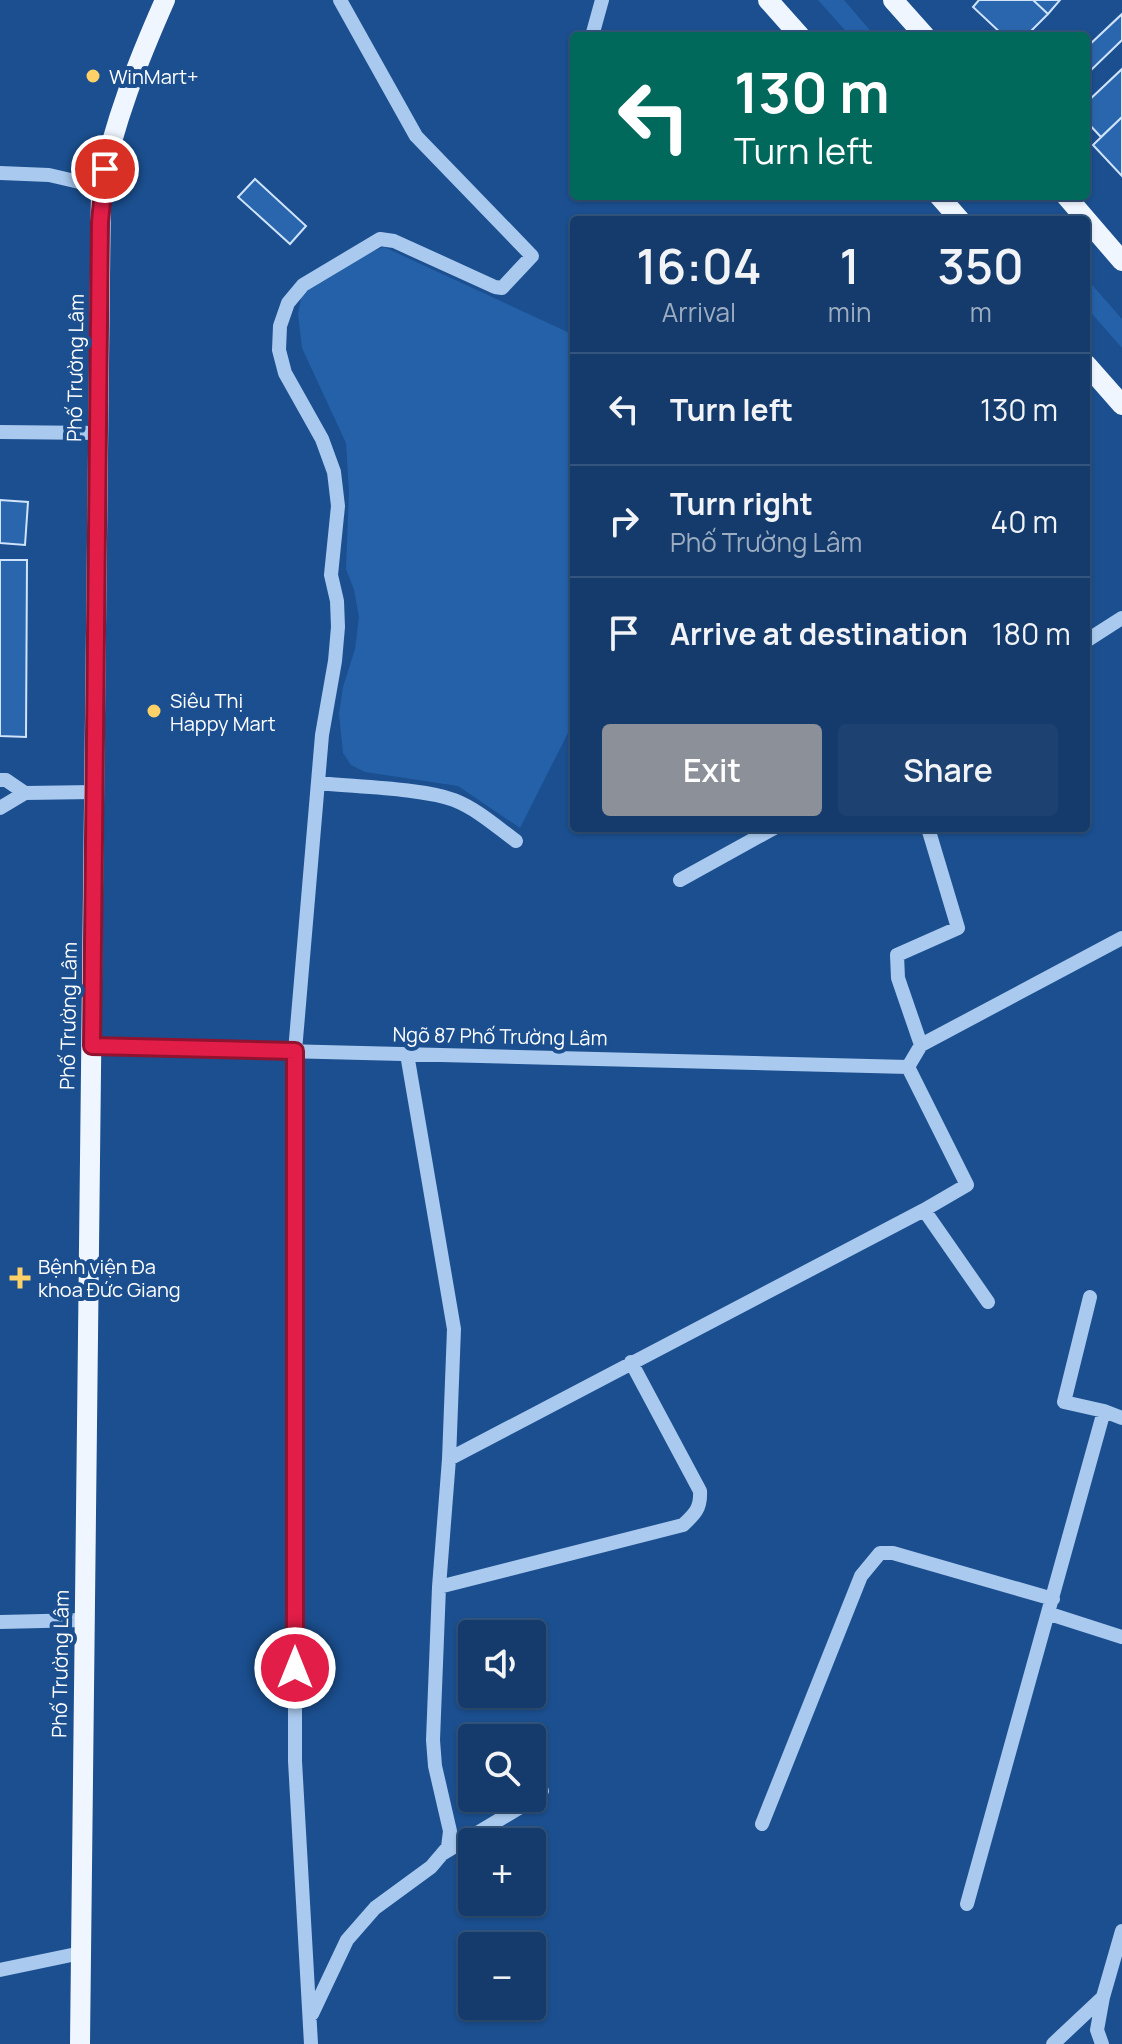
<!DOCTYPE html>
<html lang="en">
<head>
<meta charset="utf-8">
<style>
  :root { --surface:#143b6b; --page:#1d4271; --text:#f1f3f6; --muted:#9dadc1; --line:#33557e; --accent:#8c9099 }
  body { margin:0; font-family:Manrope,sans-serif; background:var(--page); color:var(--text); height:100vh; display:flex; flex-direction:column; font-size:30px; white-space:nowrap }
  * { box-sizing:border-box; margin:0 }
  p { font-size:26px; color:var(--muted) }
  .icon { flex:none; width:44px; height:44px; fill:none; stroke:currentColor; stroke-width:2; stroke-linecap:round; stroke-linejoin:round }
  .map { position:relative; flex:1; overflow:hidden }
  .sheet { position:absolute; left:570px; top:216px; width:520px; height:616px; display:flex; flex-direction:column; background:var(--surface); border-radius:8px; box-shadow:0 2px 6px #0004,0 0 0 2px var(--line) }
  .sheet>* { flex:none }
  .banner { position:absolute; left:570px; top:32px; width:520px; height:168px; border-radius:8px; box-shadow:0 2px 6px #0004,0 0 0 2px var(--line); background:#00695c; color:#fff; overflow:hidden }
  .controls { position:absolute; left:458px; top:1620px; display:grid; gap:16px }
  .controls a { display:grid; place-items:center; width:88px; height:88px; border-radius:8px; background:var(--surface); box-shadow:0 2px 6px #0004,0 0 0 2px var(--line); font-size:40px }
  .pin { position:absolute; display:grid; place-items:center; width:68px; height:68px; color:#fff; margin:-34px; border:4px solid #fff; border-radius:50%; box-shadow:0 2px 8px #0007 }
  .me { position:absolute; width:88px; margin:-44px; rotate:0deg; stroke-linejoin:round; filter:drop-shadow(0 0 6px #0008) }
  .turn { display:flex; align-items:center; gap:28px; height:168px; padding:0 32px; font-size:36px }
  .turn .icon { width:104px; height:104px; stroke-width:2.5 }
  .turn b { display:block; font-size:56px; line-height:68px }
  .eta { display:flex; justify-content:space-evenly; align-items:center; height:136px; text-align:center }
  .eta b { font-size:48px; font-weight:600; line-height:56px }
  .cta { display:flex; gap:16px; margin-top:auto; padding:16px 32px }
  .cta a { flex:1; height:92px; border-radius:8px; background:var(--accent); color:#fff; font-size:32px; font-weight:600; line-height:92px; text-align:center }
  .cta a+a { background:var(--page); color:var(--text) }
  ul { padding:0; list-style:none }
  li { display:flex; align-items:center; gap:24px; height:112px; padding:0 32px; border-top:2px solid var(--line) }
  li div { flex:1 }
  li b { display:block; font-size:30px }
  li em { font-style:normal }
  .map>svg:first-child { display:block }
</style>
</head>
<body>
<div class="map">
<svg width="1122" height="2044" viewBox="0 0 1122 2044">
  <rect width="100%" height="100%" fill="#1b4f8f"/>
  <!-- green -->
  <path fill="#2461a8" d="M818 0H844L875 36H850Z
    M384 247 574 335V721L520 828 458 786 365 772 351 765 343 753 339 713 343 687 355 649 359 617 354 590 346 569 349 491 346 443 302 348 298 314 302 293 366 254Z
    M1086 278 1122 319V348L1086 307Z"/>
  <!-- building -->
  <path fill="#2a66ad" stroke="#cfe3fa" stroke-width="2" d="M979 0H1033L1048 14 1026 36H1004L973 7Z
    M1033 0H1060L1048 14Z
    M1122 14V40L1086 75V48Z
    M1122 69V117L1101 137 1086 121V103Z
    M1122 117V176L1093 145Z
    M255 179 306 226 290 244 238 197Z
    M0 500 28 502 25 545 0 543Z
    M0 560H27L26 737 0 736Z"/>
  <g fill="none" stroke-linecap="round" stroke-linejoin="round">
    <!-- minor -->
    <path stroke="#a9c9ee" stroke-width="14" d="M592 36 602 0
      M0 173 49 175 101 187
      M0 432 98 433
      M1086 641 1122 618
      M0 780H6L25 793
      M318 783C356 787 420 788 454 800 477 809 497 827 516 841
      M0 808 25 793 94 792
      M680 880 774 828
      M921 1045 1122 938
      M92 1046 908 1067
      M908 1067 967 1185 924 1210 988 1302
      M908 1067 921 1045 898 978 897 955 958 928 928 828
      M1090 1297 1064 1402 1104 1411 1122 1418
      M449 1459 924 1210
      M439 1587 683 1525C695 1514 701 1508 700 1491L631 1362
      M1050 1614 1122 1637
      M0 1622 85 1620
      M762 1824 861 1576 880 1553H893L1053 1599
      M442 1854 519 1808 542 1791
      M967 1904 1104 1411
      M0 1970 81 1953
      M312 2014 347 1940 375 1908 431 1867 448 1847 450 1831 435 1766 433 1740 439 1587 449 1459 454 1329 407 1054
      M311 2044 295 1761V1051L322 735 335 661 338 627 337 601 331 575 338 506 334 472 322 439 285 373 279 350 280 326 288 303 303 285 380 239 394 241 495 287 502 288 532 256 416 136 340 0
      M1053 2044 1103 1997 1122 1931
      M1102 2044 1097 2030 1103 1997"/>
    <!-- major -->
    <path stroke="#f0f6ff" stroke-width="20" d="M768 0 800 36
      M893 0 925 36
      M939 196 960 220
      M1066 196 1122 261
      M1086 364 1122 405
      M80 2044 101 187C114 122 138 61 165 0"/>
  </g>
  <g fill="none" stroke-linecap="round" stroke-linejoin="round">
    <defs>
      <path id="route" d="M105 169 100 222 92 1046 295 1051V1668"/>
    </defs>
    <!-- route casing -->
    <use href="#route" stroke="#92132f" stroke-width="20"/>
    <!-- route -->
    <use href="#route" stroke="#e11d48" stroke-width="14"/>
  </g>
  <!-- markers -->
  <g fill="#ffd166" stroke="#1b4f8f" stroke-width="3">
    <circle cx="93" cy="76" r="8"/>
    <circle cx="154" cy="711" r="8"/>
    <path d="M16 1266h8v8h8v8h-8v8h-8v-8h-8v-8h8z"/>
  </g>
  <g text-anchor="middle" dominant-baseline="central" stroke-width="8" stroke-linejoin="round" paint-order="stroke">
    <!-- poi labels -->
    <g font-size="20" fill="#fff" stroke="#1b4f8f" text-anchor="start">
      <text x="109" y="76">WinMart+</text>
      <text x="170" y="700">Siêu Thị<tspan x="170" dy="23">Happy Mart</tspan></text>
      <text x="38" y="1266">Bệnh viện Đa<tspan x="38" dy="23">khoa Đức Giang</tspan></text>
    </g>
    <!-- street labels -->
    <g font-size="20" fill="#fff" stroke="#1b4f8f">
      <text transform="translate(75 368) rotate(-89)">Phố Trường Lâm</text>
      <text transform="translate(68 1016) rotate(-89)">Phố Trường Lâm</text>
      <text transform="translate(500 1036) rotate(1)">Ngõ 87 Phố Trường Lâm</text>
      <text transform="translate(60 1664) rotate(-89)">Phố Trường Lâm</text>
    </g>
  </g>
</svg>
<div class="controls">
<a><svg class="icon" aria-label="sound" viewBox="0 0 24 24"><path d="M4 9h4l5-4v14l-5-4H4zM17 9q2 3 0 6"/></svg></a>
<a><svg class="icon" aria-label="search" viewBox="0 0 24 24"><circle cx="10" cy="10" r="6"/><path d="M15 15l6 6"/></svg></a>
<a>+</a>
<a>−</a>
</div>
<div class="pin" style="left:105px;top:169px;background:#d93025"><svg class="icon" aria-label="arrive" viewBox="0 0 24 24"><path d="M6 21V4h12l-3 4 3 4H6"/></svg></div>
<svg class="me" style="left:295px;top:1668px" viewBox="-20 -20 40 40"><circle r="17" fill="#e11d48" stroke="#fff" stroke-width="3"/><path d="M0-11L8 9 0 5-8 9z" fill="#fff"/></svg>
<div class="banner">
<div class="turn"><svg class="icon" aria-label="left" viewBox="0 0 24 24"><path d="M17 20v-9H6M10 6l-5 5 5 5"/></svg><div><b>130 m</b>Turn left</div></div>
</div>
<section class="sheet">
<div class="eta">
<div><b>16:04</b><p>Arrival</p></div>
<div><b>1</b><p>min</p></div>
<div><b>350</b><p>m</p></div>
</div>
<ul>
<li><svg class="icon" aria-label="left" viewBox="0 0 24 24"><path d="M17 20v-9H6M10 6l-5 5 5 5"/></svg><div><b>Turn left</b></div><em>130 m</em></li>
<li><svg class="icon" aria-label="right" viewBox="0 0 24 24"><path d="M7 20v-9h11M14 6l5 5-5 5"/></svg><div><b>Turn right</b><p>Phố Trường Lâm</p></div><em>40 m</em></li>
<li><svg class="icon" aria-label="arrive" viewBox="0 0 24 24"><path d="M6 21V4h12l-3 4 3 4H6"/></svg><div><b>Arrive at destination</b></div><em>180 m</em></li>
</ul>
<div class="cta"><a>Exit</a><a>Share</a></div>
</section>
</div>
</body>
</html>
